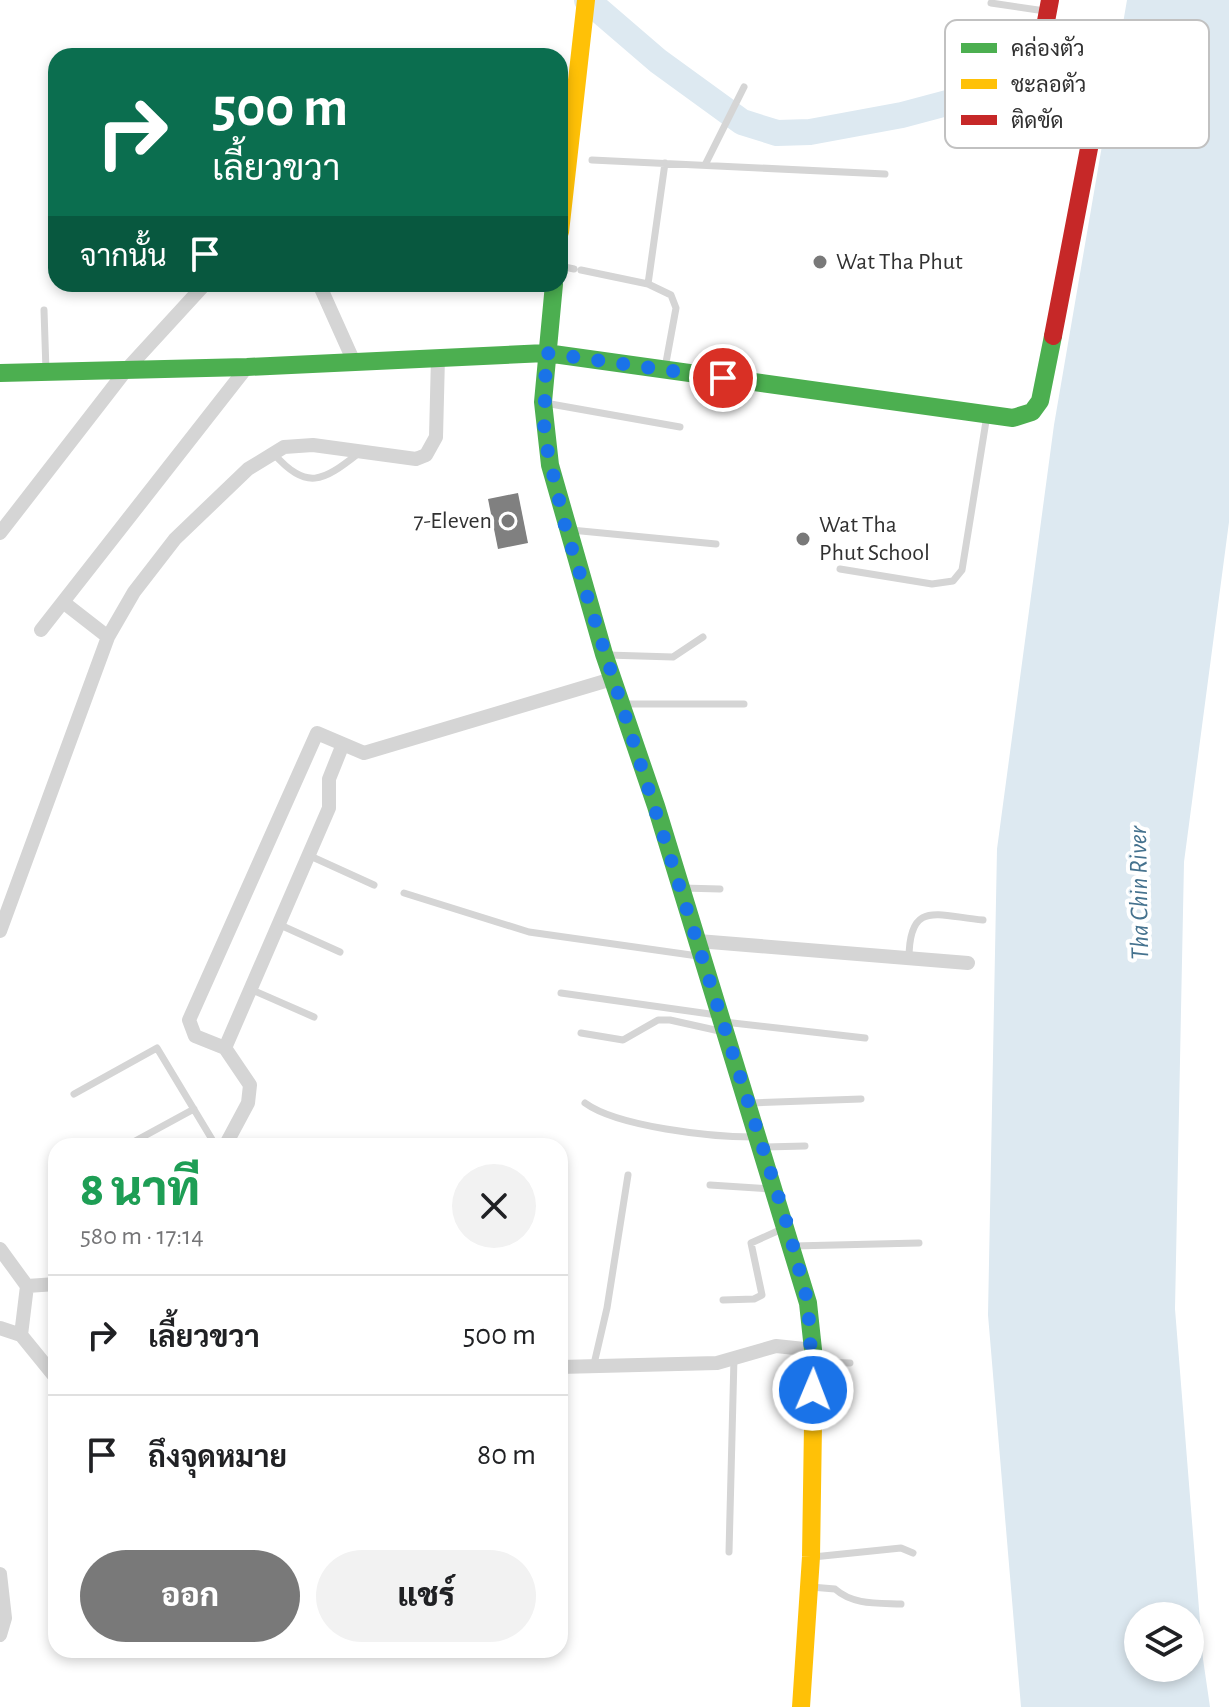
<!DOCTYPE html>
<html lang="th">
<head>
<meta charset="utf-8">
<style>
  :root { --surface:#fff; --page:#f2f2f2; --text:#202124; --muted:#757577; --line:#e0e0e0; --accent:#797979 }
  body { margin:0; font-family:"Alegreya Sans",Sarabun,sans-serif; background:var(--page); color:var(--text); height:100vh; display:flex; flex-direction:column; font-size:30px; white-space:nowrap }
  * { box-sizing:border-box; margin:0 }
  p { font-size:26px; color:var(--muted) }
  .icon { flex:none; width:44px; height:44px; fill:none; stroke:currentColor; stroke-width:2; stroke-linecap:round; stroke-linejoin:round }
  .map { position:relative; flex:1; overflow:hidden }
  .panel { position:absolute; left:48px; top:1138px; width:520px; height:520px; display:flex; flex-direction:column; background:var(--surface); border-radius:24px; box-shadow:0 4px 12px #0003 }
  .panel>* { flex:none }
  .guide { position:absolute; left:48px; top:48px; width:520px; height:244px; border-radius:24px; box-shadow:0 4px 12px #0003; background:#0b6e4f; color:#fff; overflow:hidden }
  .tools { position:absolute; left:1124px; top:1602px; display:grid; gap:16px }
  .tools a { display:grid; place-items:center; width:80px; height:80px; border-radius:50%; background:var(--surface); box-shadow:0 4px 12px #0003; font-size:40px }
  .pin { position:absolute; display:grid; place-items:center; width:68px; height:68px; color:#fff; margin:-34px; border:4px solid #fff; border-radius:50%; box-shadow:0 2px 8px #0007 }
  .me { position:absolute; width:88px; margin:-44px; rotate:1deg; stroke-linejoin:round; filter:drop-shadow(0 0 6px #0008) }
  .turn { display:flex; align-items:center; gap:28px; height:168px; padding:0 32px; font-size:36px }
  .turn .icon { width:104px; height:104px; stroke-width:2.5 }
  .turn b { display:block; font-size:56px; line-height:68px }
  .then { display:flex; align-items:center; height:76px; padding:0 32px; background:#0003; gap:16px; font-size:30px }
  .round { display:grid; place-items:center; flex:none; width:84px; height:84px; border-radius:42px; background:var(--page) }
  .head { display:flex; align-items:center; justify-content:space-between; height:136px; padding:0 32px }
  h1 { font-size:48px; font-weight:800; line-height:60px; color:#1e9e55 }
  .cta { display:flex; gap:16px; margin-top:auto; padding:16px 32px }
  .cta a { flex:1; height:92px; border-radius:48px; background:var(--accent); color:#fff; font-size:32px; font-weight:800; line-height:92px; text-align:center }
  .cta a+a { background:var(--page); color:var(--text) }
  ul { padding:0; list-style:none }
  li { display:flex; align-items:center; gap:24px; height:120px; padding:0 32px; border-top:2px solid var(--line) }
  li div { flex:1 }
  li b { display:block; font-size:30px }
  li em { font-style:normal }
  .map>svg:first-child { display:block }
</style>
</head>
<body>
<div class="map">
<svg width="1229" height="1707" viewBox="0 0 1229 1707">
  <rect width="100%" height="100%" fill="#fff"/>
  <!-- water -->
  <path fill="#dde9f1" fill-rule="evenodd" d="M1127 0H1229V522L1184 862 1175 1309 1203 1659 1210 1707H1021L988 1315 997 849 1054 425ZM1138 1616H1190V1668H1138Z"/>
  <g fill="none" stroke-linecap="round" stroke-linejoin="round">
    <!-- river -->
    <path stroke="#dde9f1" stroke-width="26" d="M587 0 658 61 742 122 777 133 810 132 902 115 977 95 1021 77 1146 95"/>
  </g>
  <!-- building -->
  <path fill="#808080" d="M518 493 528 543 498 549 488 499Z"/>
  <g fill="none" stroke-linecap="round" stroke-linejoin="round">
    <!-- lane -->
    <path stroke="#d5d5d5" stroke-width="7" d="M991 3 1045 11
      M592 160 885 174
      M705 165 744 87
      M560 266 574 269
      M581 270 648 284 671 295 676 308 665 368
      M648 284 665 163
      M44 310 46 371
      M545 403 680 427
      M273 453C307 491 322 482 359 453
      M571 530 716 544
      M840 569 932 584 953 581 962 570 987 415
      M607 655 673 657 703 637
      M622 704H744
      M308 855 374 885
      M682 888 720 889
      M404 893 529 932 698 956
      M278 924 340 952
      M909 959C909 899 937 916 983 920
      M250 989 314 1017
      M561 993 717 1015
      M724 1022 865 1038
      M581 1033 623 1040 658 1020H670L724 1032
      M74 1094 157 1048 216 1146
      M585 1103C618 1127 712 1137 753 1137
      M751 1103 861 1099
      M126 1146 194 1109
      M765 1147 805 1146
      M710 1185 770 1189
      M793 1246 919 1243
      M723 1300 754 1299 762 1295 751 1243 782 1229
      M816 1362 850 1363
      M594 1364 607 1308 628 1175
      M55 1489 56 1440
      M729 1552 734 1358
      M813 1557 901 1548 913 1553
      M811 1587 835 1589C853 1605 877 1603 901 1604"/>
    <!-- street -->
    <path stroke="#d5d5d5" stroke-width="14" d="M319 284 354 362
      M0 533 127 369 205 284
      M63 602 108 637
      M41 630 247 367
      M0 931 108 637 134 592 175 539 248 469 284 447 313 445 416 459 426 455 436 437 438 357
      M698 941 968 963
      M225 1048 329 808V779L343 744
      M225 1146 248 1103 250 1085 225 1048 195 1036 189 1020 317 733 364 753 612 679
      M0 1249 27 1286 56 1284
      M0 1328 21 1335 56 1378
      M21 1335 27 1286
      M560 1367 717 1363 776 1346 814 1350
      M0 1574 5 1618 0 1635"/>
    <!-- fast -->
    <path stroke="#4caf50" stroke-width="18" d="M554 284 543 402 550 465 604 654 656 806 808 1303 814 1359
      M0 373 247 367 546 353 1013 418 1032 412 1040 401 1053 336"/>
    <!-- slow -->
    <path stroke="#ffc107" stroke-width="18" d="M560 232 586 0
      M801 1707 811 1557 814 1359"/>
    <!-- jam -->
    <path stroke="#c62828" stroke-width="18" d="M1050 0 1040 53 1042 81 1093 104 1095 117 1053 336"/>
  </g>
  <g fill="none" stroke-linecap="round" stroke-linejoin="round">
    <!-- route -->
    <path stroke="#1a73e8" stroke-width="14" stroke-dasharray="0 25.2" d="M723 378 546 353 544 435 566 530 788 1227 808 1303 813 1390"/>
  </g>
  <!-- markers -->
  <g fill="#797979" stroke="#fff" stroke-width="3">
    <circle cx="820" cy="262" r="8"/>
    <circle cx="508" cy="521" r="8"/>
    <circle cx="803" cy="539" r="8"/>
  </g>
  <g text-anchor="middle" dominant-baseline="central" stroke-width="8" stroke-linejoin="round" paint-order="stroke">
    <!-- poi labels -->
    <g font-size="24" fill="#313131" stroke="#fff" text-anchor="start">
      <text x="836" y="262">Wat Tha Phut</text>
      <text x="492" y="521" text-anchor="end">7-Eleven</text>
      <text x="819" y="525">Wat Tha<tspan x="819" dy="28">Phut School</tspan></text>
    </g>
    <!-- water labels -->
    <g font-size="26" font-style="italic" fill="#45728e" stroke="#fff">
      <text transform="translate(1139 893) rotate(-91)">Tha Chin River</text>
    </g>
  </g>
  <!-- legend -->
  <rect x="945" y="20" width="264" height="128" rx="12" fill="#fff" stroke="#c1c1c1" stroke-width="2"/>
  <rect x="961" y="43" width="36" height="10" fill="#4caf50"/>
  <rect x="961" y="79" width="36" height="10" fill="#ffc107"/>
  <rect x="961" y="115" width="36" height="10" fill="#c62828"/>
  <g font-size="22" fill="#313131">
    <text x="1011" y="56">คล่องตัว</text>
    <text x="1011" y="92">ชะลอตัว</text>
    <text x="1011" y="128">ติดขัด</text>
  </g>
</svg>
<div class="tools">
<a><svg class="icon" aria-label="layers" viewBox="0 0 24 24"><path d="M12 4l9 5-9 5-9-5zM3 14l9 5 9-5"/></svg></a>
</div>
<div class="pin" style="left:723px;top:378px;background:#d93025"><svg class="icon" aria-label="arrive" viewBox="0 0 24 24"><path d="M6 21V4h12l-3 4 3 4H6"/></svg></div>
<svg class="me" style="left:813px;top:1390px" viewBox="-20 -20 40 40"><circle r="17" fill="#1a73e8" stroke="#fff" stroke-width="3"/><path d="M0-11L8 9 0 5-8 9z" fill="#fff"/></svg>
<div class="guide">
<div class="turn"><svg class="icon" aria-label="right" viewBox="0 0 24 24"><path d="M7 20v-9h11M14 6l5 5-5 5"/></svg><div><b>500 m</b>เลี้ยวขวา</div></div>
<div class="then">จากนั้น<svg class="icon" aria-label="arrive" viewBox="0 0 24 24"><path d="M6 21V4h12l-3 4 3 4H6"/></svg></div>
</div>
<section class="panel">
<div class="head"><div><h1>8 นาที</h1><p>580 m · 17:14</p></div><a class="round"><svg class="icon" aria-label="close" viewBox="0 0 24 24"><path d="M6 6l12 12M18 6L6 18"/></svg></a></div>
<ul>
<li><svg class="icon" aria-label="right" viewBox="0 0 24 24"><path d="M7 20v-9h11M14 6l5 5-5 5"/></svg><div><b>เลี้ยวขวา</b></div><em>500 m</em></li>
<li><svg class="icon" aria-label="arrive" viewBox="0 0 24 24"><path d="M6 21V4h12l-3 4 3 4H6"/></svg><div><b>ถึงจุดหมาย</b></div><em>80 m</em></li>
</ul>
<div class="cta"><a>ออก</a><a>แชร์</a></div>
</section>
</div>
</body>
</html>
